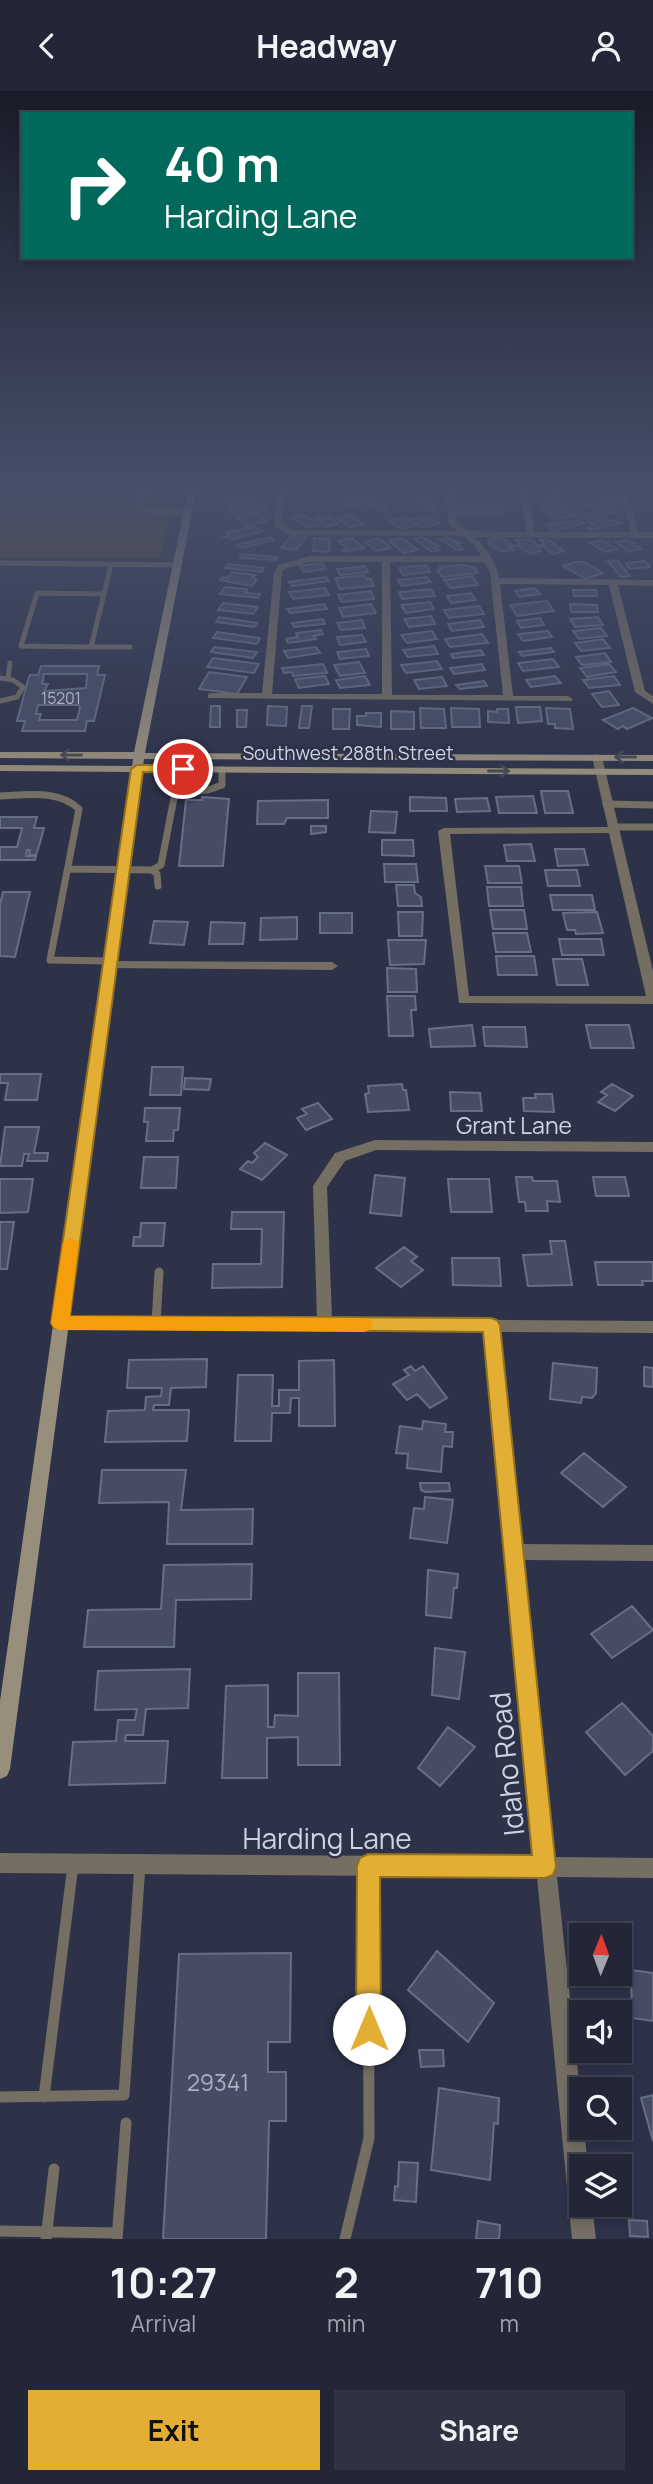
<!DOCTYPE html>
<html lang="en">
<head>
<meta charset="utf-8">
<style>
  :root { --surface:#222637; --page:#2e3242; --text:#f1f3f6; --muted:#a2a5ad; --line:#3f4352; --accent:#e2ae34 }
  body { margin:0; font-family:Manrope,sans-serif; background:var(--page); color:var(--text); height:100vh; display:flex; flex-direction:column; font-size:26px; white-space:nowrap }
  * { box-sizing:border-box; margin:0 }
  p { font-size:23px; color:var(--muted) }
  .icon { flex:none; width:38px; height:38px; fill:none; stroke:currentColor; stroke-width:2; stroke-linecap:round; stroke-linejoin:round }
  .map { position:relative; height:2148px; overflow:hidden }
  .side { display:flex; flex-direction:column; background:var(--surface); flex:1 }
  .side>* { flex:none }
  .guide { position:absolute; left:21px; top:21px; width:612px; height:147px; border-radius:0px; box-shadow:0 4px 10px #0003,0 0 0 2px var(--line); background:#00695c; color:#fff; overflow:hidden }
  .needle { width:46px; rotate:1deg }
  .buttons { position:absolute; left:569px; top:1832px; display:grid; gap:14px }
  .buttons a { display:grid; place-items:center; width:63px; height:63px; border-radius:0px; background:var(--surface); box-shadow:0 4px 10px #0003,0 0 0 2px var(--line); font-size:35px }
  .pin { position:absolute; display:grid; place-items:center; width:60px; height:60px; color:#fff; margin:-30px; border:4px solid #fff; border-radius:50%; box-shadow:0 2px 7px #0007 }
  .me { position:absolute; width:77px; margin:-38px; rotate:0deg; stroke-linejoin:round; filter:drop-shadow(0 0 5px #0008) }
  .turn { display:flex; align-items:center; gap:24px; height:147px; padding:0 28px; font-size:32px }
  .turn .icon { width:91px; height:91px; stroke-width:2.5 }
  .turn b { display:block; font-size:49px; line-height:60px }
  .eta { display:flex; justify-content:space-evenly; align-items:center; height:119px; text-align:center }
  .eta b { font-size:42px; font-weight:700; line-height:49px }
  .action { display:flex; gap:14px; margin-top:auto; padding:14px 28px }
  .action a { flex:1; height:80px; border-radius:0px; background:var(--accent); color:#111; font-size:28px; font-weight:700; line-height:80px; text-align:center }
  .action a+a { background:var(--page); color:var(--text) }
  header { display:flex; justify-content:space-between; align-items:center; height:91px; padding:0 28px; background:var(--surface); font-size:32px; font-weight:700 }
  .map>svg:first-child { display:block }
</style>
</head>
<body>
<header><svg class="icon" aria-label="back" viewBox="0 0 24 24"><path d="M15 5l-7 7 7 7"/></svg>Headway<svg class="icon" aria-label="person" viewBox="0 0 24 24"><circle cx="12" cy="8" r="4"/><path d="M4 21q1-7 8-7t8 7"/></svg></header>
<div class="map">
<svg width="653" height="2148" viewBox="0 0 653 2148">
  <rect width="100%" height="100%" fill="#2d3249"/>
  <!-- green -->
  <path fill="#544320" d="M0 400H174L160 467H0Z"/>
  <!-- building -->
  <path fill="#464c64" stroke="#676e88" stroke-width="2" fill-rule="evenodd" d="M564 400 574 405 548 411 540 406Z
    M248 405 255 411 231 416 224 410Z
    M417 405 425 406 436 413 430 415 437 419 431 420 411 407Z
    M351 406 362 414 350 416 340 408Z
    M369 406H375L388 419 379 421 361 408Z
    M614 407 619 410 590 417 585 414Z
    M257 412 267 419 235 425 228 418Z
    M458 412 501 413 503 423 459 422Z
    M560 412 567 417 546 422 539 417Z
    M610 416 619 421 588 429 583 426 591 424 587 422Z
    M569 420 576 424 556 429 548 425Z
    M257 423 266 430 246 435 238 427Z
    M299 424 306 425 319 434 307 437 291 426Z
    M351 424 363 433 350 437 337 427Z
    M328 425 338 433 325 436 316 427Z
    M427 425 440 432 422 437 410 429Z
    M404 426 415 434 400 438 389 429Z
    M607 428 621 432 590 439 587 437 594 435 590 432Z
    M580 429 584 432 554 440 546 434Z
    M254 435 262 440 234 448 224 446 229 444 226 442Z
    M291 445 306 447 296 459 281 457Z
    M270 446 274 449 241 457 237 454Z
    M421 446 439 455 435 456 439 459 432 461 414 448Z
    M446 446 461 452 457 453 464 458 457 459 440 448Z
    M314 447 330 448 329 461 313 460Z
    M352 447 364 457 345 461 343 459 348 458 338 450Z
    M379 447 391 457 377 460 365 451Z
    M402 447 418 459 404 462 389 450Z
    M496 447 503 448 514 455 510 456 514 459 500 460 488 452 492 451 489 449Z
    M530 448 540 456 537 457 541 460 530 463 517 454 521 453 516 449Z
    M547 448 564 460 553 463 541 454 545 453 540 449Z
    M602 449 617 458 605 461 590 452Z
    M628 449 641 458 628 461 616 451Z
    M241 463 278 466 277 469 240 467Z
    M617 469 630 485 621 486 608 470Z
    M645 470 650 476 630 478 626 472Z
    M575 471H584L603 482 586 488 563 475Z
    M322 472 326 478 304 481 300 475Z
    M228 473 264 477 262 481 225 477Z
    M426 474 430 481 403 484 399 477Z
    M464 474 475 477 478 482 442 486 437 479 442 478 440 476Z
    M365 475 368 481 340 484 337 478Z
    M232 481 255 484 252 487 257 488 252 495 220 489 222 486 228 487Z
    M364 484 366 488 370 487 374 495 340 498 335 487Z
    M472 485 478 494 451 497 444 489Z
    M326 486 329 490 292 495 289 491Z
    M427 486 431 491 402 495 398 489Z
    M225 496 247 498 245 502 260 503 258 507 220 503Z
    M325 497 329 504 293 508 289 501Z
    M535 497 540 503 519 506 515 500Z
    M431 498 435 505 402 508 399 501Z
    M573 499H596L597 505H574Z
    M371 500 374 508 342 511 338 504Z
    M471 502 476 509 451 512 447 505Z
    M547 510 554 520 517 525 510 514Z
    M430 511 434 518 406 522 401 514Z
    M223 512 258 516 253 523 218 519Z
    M324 513 327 518 290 522 287 518Z
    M371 513 376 522 343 526 339 517Z
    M570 513 597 514 598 521H571Z
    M479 515 484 523 449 527 444 519Z
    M431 525 435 533 409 536 404 528Z
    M219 526 257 532 254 536 216 531Z
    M598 526 603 534 575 536 570 528Z
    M540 527 544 534 521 537 517 530Z
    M323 528 325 533 294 536 292 532Z
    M362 529 365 537 341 539 337 532Z
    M480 529 484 536 452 540 448 533Z
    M601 537 607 545 579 548 573 540Z
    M321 539 323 543 313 545 316 548 288 552 286 548 298 546 296 542Z
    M432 540 437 548 407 552 401 544Z
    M548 540 552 546 523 550 518 543Z
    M217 541 260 547 257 553 213 547Z
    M482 543 488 552 450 556 445 548Z
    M362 544 366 551 340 554 337 546Z
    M603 548 610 557 581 560 575 552Z
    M434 555 438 563 408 566 403 559Z
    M214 556 248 560 257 561 253 567 211 561Z
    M316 556 320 562 288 567 284 560Z
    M551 557 554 561 522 565 519 561Z
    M366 558 369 565 340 568 337 561Z
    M481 559 484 564 453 567 451 563Z
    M605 562 611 571 582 574 576 566Z
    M213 567 259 573 254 582 207 576Z
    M553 568 559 576 523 580 518 572Z
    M437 570 442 578 406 582 401 574Z
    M359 571 365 582 340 585 334 574Z
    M323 573 327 582 293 585 292 581 284 582 282 577Z
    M482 573 485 579 454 583 450 577Z
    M609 573 616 581 587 586 580 577Z
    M41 575H99L97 584H105L94 630H87L85 640H22L25 630H17L28 589 30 584H38ZM44 583H87L86 597 44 600 48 593H42ZM38 614H79L80 617 77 629H39L41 623H36Z
    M209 581 247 586 237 603 199 598Z
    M325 585 329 593 299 597 295 588Z
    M365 585 370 594 340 597 336 589Z
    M555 585 561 592 531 596 526 589Z
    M614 585 620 594 589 597 583 589Z
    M442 586 447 595 419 598 414 589Z
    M484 590 487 595 460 598 456 594Z
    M609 600 619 614 602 616 592 603Z
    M211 615H220V636H210Z
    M268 615 287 616 286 635 267 634Z
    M302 615H312L309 637H299Z
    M516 616H540L542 630 518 632Z
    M420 617 444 618 446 637H421Z
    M451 617 479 618 480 636H452Z
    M546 617 570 618 573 638 555 637V633H548Z
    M633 617 652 627 627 638 623 635 618 638 603 629Z
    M333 618H350L349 638H333Z
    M497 618H508L509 632 488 631V620L497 621Z
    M237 619H247L246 636H237Z
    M391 620 414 621V638H391Z
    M366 622H381V636L357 634V625H366Z
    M541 700H568L573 722H545Z
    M533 705 537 722H499L496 706Z
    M202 706 229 708 223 775H179L186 709H202Z
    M410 706 446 707 447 720H410Z
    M487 707 490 720 457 721 455 708Z
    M328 709V727H287L284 733H257L258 710Z
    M371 720 397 721 395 742 369 741Z
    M0 726H37L34 737H44L39 755 36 764H29L30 759H27L26 765H36L35 769H0V756H17L22 737H0Z
    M311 735H326V741L311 743Z
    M382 749H413L414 765 382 764Z
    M531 753 535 770H507L504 754Z
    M555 758H584L588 774 558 775Z
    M384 773H416L418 791H385Z
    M485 775H519L522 792H488Z
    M545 779H577L580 795H548Z
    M396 794H414L415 802 421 806 422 815H398Z
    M487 796H521L523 815H489Z
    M3 801H30L15 866 0 865V813Z
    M550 804H592L595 819H553Z
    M490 819H524L527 838H493Z
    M398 821H423L422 845H399Z
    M597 821 603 842 576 843 575 839H567L563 822Z
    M320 822H352V842H320Z
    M297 826V848L260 849 261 827Z
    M154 830 188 831 184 854 150 852Z
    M211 831 245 832 243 853H209Z
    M493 842H527L531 861H496Z
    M559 848H601L604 864H562Z
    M388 849H426L424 873 390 874Z
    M496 865H534L537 884H498Z
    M553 868H582L588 894H557Z
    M387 877 416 878 417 901H388Z
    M387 905H415L416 919H411L413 945H389Z
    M472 934 475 955 431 956 429 938Z
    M586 934H629L634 957H591Z
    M483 936H525L527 956 485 955Z
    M152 976H183L181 1004H150Z
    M0 983H41L37 1009H5L8 992H0Z
    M185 987 211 988 209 999 184 998Z
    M402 993 403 999H406L409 1019 368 1021 365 1003 369 1002 368 995Z
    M612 993 633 1005 615 1020 598 1011 607 1004 601 1001Z
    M450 1001 480 1002 482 1020H451Z
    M535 1003H552L554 1021 524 1020 523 1007H536Z
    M318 1012 332 1028 306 1039 297 1027 307 1023 302 1018Z
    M145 1017H180L178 1039H174L173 1050H146L148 1031H144Z
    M5 1036H39L34 1062H48L47 1070H27L29 1063H24L22 1075H0Z
    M265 1052 287 1064 262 1089 240 1078 248 1070 252 1072 258 1066 254 1062Z
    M144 1066H178L176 1097H141Z
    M375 1084 405 1087 401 1125 370 1122Z
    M516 1086H532L533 1090H557L560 1111 547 1110 548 1120H526L525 1111H519Z
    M593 1086H625L629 1105H596Z
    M0 1088H33L28 1121 0 1122Z
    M448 1088H489L492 1121H451Z
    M232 1121H284L282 1196 212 1197 213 1173H261L262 1138H231Z
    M0 1131H14L7 1178H0Z
    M141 1132H165L163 1155H133L134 1146H140Z
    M550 1150H565L572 1194 528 1195 523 1164 552 1163Z
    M404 1156 417 1166 411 1170 423 1179 401 1196 376 1177Z
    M452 1167H499L501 1195 453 1194Z
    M595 1171H653V1190H642L643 1194H598Z
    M207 1268 206 1296 171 1297 169 1314H154L153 1319H189L187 1350 105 1351 108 1320 145 1319 146 1306 161 1305 162 1297H127L129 1269Z
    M334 1269 335 1335H299V1307H291L290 1322H272L271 1350H235L238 1284H273L272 1315H279V1299H299V1270Z
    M553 1272 597 1277 596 1302 592 1307 582 1306 581 1312 550 1308Z
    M411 1275 415 1280 423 1275 447 1307 430 1317 417 1303 407 1309 393 1293 409 1284 404 1279Z
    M644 1276 653 1277V1296L644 1295Z
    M423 1330 446 1333 445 1341H453L452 1356 443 1355 441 1381 407 1377 408 1363 396 1362 400 1335 422 1338Z
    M584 1362 626 1396 603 1416 561 1382Z
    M102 1379H186L181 1419 253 1418 252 1453H167L169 1411 99 1412Z
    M420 1392H449L450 1400 425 1401 421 1399Z
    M425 1406 453 1409 447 1452 410 1447 414 1417 424 1418Z
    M252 1473 251 1508 176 1509 174 1556H84L88 1519 161 1518 164 1474Z
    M428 1479 458 1483 457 1497H454L451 1527 426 1524Z
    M632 1515 653 1539 612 1567 591 1543Z
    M435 1557 465 1561 459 1608 432 1604Z
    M190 1578 188 1617 146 1618 143 1644H126L125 1650H168L165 1692 69 1694 73 1651 116 1650 118 1629H135L137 1618 95 1619 98 1580Z
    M298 1582H339L340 1674H298V1646L267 1647V1687H222L226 1595 268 1594V1636H274L275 1624 298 1625Z
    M622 1612 653 1645V1660L625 1684 586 1641Z
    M448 1636 475 1656 440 1695 418 1677Z
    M437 1860 494 1912 468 1951 408 1899Z
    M291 1862 290 1951H268V1981H286V2030H269L266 2148H163L179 1863Z
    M631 1879 653 1882V1930L632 1927Z
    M419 1959H443L444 1975 421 1976Z
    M439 1997 499 2007 498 2033 494 2032 490 2089 431 2079Z
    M653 2004V2050L641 2007Z
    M399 2071 418 2072 416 2111 394 2109 395 2095 398 2096Z
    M629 2129 647 2130 648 2146 630 2145Z
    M478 2130 500 2134 499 2148H476Z"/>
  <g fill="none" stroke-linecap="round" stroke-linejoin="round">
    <!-- lane-far3 -->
    <path stroke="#746e63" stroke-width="5" d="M143 400 138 415 154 421H188
      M0 472 176 474
      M37 502 104 503 91 556 21 555Z
      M104 503 111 474
      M91 556H130
      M0 587 13 589 23 596 17 606 0 610
      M8 588 10 572
      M222 678V681"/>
    <!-- lane-far2 -->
    <path stroke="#746e63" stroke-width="7" d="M0 705C26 704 58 698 79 718L50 869 109 870
      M606 713 653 714
      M612 736H653
      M68 778 152 779 161 774 175 702 208 699 222 694V679
      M152 779 157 783 158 795"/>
    <!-- lane-far1 -->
    <path stroke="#746e63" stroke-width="9" d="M156 1232 159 1181"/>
    <!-- lane -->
    <path stroke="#746e63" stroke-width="11" d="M0 2006 124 2004 140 1774
      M44 2006 73 1774
      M0 2140 117 2142
      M46 2148 54 2078
      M117 2148 126 2032
      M345 2148 369 2047 368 1775"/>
    <!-- street -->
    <path fill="#746e63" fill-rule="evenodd" d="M188 400H250L246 402H192Z
      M277 400H285L282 433 293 439 457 440 449 433 445 402H313L309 400H453L457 432 468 440 526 441 520 400H528L535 441H631L619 400H627L639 441H653V447L474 446C485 454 498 474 499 487L653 489V495L618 494 645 600 653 605V613L635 601 609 494 500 493 513 605H568L573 608 572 610 208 607V603L211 602H262L274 481 278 474 310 465H481L474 454 464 445 288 444 274 434ZM310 471H382V603H272L282 481 284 478ZM390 471H484L490 481 503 604H392Z
      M597 663 602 666 653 880V913L459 912 438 740 444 737 608 736 592 666ZM609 742 646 905H469L450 743Z
      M109 870 332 871 338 875 332 879 105 877 103 874Z
      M375 1049 653 1051V1061L376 1059 345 1070 327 1096 332 1228 653 1230V1242L499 1241 522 1453 653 1454V1470L524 1469 555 1766 653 1767V1787L557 1786 581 2009V2037H584L588 2076H581V2114H592L596 2148H572L537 1786 0 1782V1762L535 1766 484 1241 60 1238 55 1236 52 1232 55 1228 60 1226 317 1228 313 1095 335 1062Z"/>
    <!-- secondary -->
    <path fill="#978e7c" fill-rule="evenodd" d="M188 400H196L145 662 653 664V670L144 668 143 675 653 678V684L142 681 10 1678 7 1685 0 1688V1610L131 681 0 680V674L132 675 133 668 0 667V661H134Z"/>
  </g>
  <!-- one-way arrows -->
  <defs><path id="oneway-shaft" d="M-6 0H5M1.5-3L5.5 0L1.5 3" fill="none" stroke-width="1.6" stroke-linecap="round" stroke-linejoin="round" transform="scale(1.75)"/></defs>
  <g stroke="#484956">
    <use href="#oneway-shaft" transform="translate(71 664) rotate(-180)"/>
    <use href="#oneway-shaft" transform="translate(625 666) rotate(-180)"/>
    <use href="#oneway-shaft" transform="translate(499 680)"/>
  </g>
  <!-- sky -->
  <linearGradient id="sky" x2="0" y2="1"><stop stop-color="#191c28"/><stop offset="0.57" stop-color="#464f6a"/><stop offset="1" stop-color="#464f6a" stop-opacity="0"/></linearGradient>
  <rect width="653" height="700" fill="url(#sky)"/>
  <!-- route -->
  <path fill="#e2ae34" stroke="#937122" stroke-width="2" d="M137 674H183L189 678 183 682 143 681 70 1225 491 1227 497 1229 500 1234 556 1776 553 1784 545 1787 380 1786 381 1938 377 1947 369 1951 360 1947 356 1938 357 1775 360 1767 368 1763 532 1764 483 1241 54 1237 51 1232 131 678Z"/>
  <!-- slow -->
  <path fill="#f59e0b" d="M71 1146 79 1152 70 1225 364 1227 370 1229 373 1234 370 1239 364 1241 60 1239 54 1237 51 1232 63 1152Z"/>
  <g text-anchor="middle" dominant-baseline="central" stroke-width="5" stroke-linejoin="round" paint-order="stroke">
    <!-- far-number labels -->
    <g font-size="16" fill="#acb0c2">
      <text x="61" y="607">15201</text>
    </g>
    <!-- far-street labels -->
    <g font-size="19" fill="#ced2e1" stroke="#2d3249">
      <text x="348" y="662">Southwest 288th Street</text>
    </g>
    <!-- street labels -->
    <g font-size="23" fill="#ced2e1" stroke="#2d3249">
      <text x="514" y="1034">Grant Lane</text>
    </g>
    <!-- near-number labels -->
    <g font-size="23" fill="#acb0c2">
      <text x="218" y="1991">29341</text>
    </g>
    <!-- near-street labels -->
    <g font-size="28" fill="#ced2e1" stroke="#2d3249">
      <text transform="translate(506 1673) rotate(-96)">Idaho Road</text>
      <text x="327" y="1747">Harding Lane</text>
    </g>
  </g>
</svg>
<div class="buttons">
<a><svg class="needle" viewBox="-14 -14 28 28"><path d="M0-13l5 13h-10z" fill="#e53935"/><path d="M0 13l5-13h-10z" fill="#a2a5ad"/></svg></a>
<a><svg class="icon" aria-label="sound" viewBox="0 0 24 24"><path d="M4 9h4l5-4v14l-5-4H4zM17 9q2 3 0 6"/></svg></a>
<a><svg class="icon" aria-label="search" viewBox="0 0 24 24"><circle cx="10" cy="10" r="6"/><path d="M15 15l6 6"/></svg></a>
<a><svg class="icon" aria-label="layers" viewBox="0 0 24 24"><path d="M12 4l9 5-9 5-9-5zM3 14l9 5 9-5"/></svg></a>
</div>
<div class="pin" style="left:183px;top:678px;background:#d93025"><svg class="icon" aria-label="arrive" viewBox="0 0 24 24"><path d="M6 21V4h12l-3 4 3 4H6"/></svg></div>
<svg class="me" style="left:369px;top:1938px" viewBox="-20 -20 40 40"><circle r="19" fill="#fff"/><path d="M0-13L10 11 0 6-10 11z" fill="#e2ae34"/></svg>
<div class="guide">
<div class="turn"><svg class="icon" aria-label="right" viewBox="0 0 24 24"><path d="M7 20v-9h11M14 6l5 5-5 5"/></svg><div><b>40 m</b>Harding Lane</div></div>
</div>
</div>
<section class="side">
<div class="eta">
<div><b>10:27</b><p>Arrival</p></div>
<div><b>2</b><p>min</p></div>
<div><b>710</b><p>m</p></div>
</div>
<div class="action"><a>Exit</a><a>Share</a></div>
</section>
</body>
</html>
